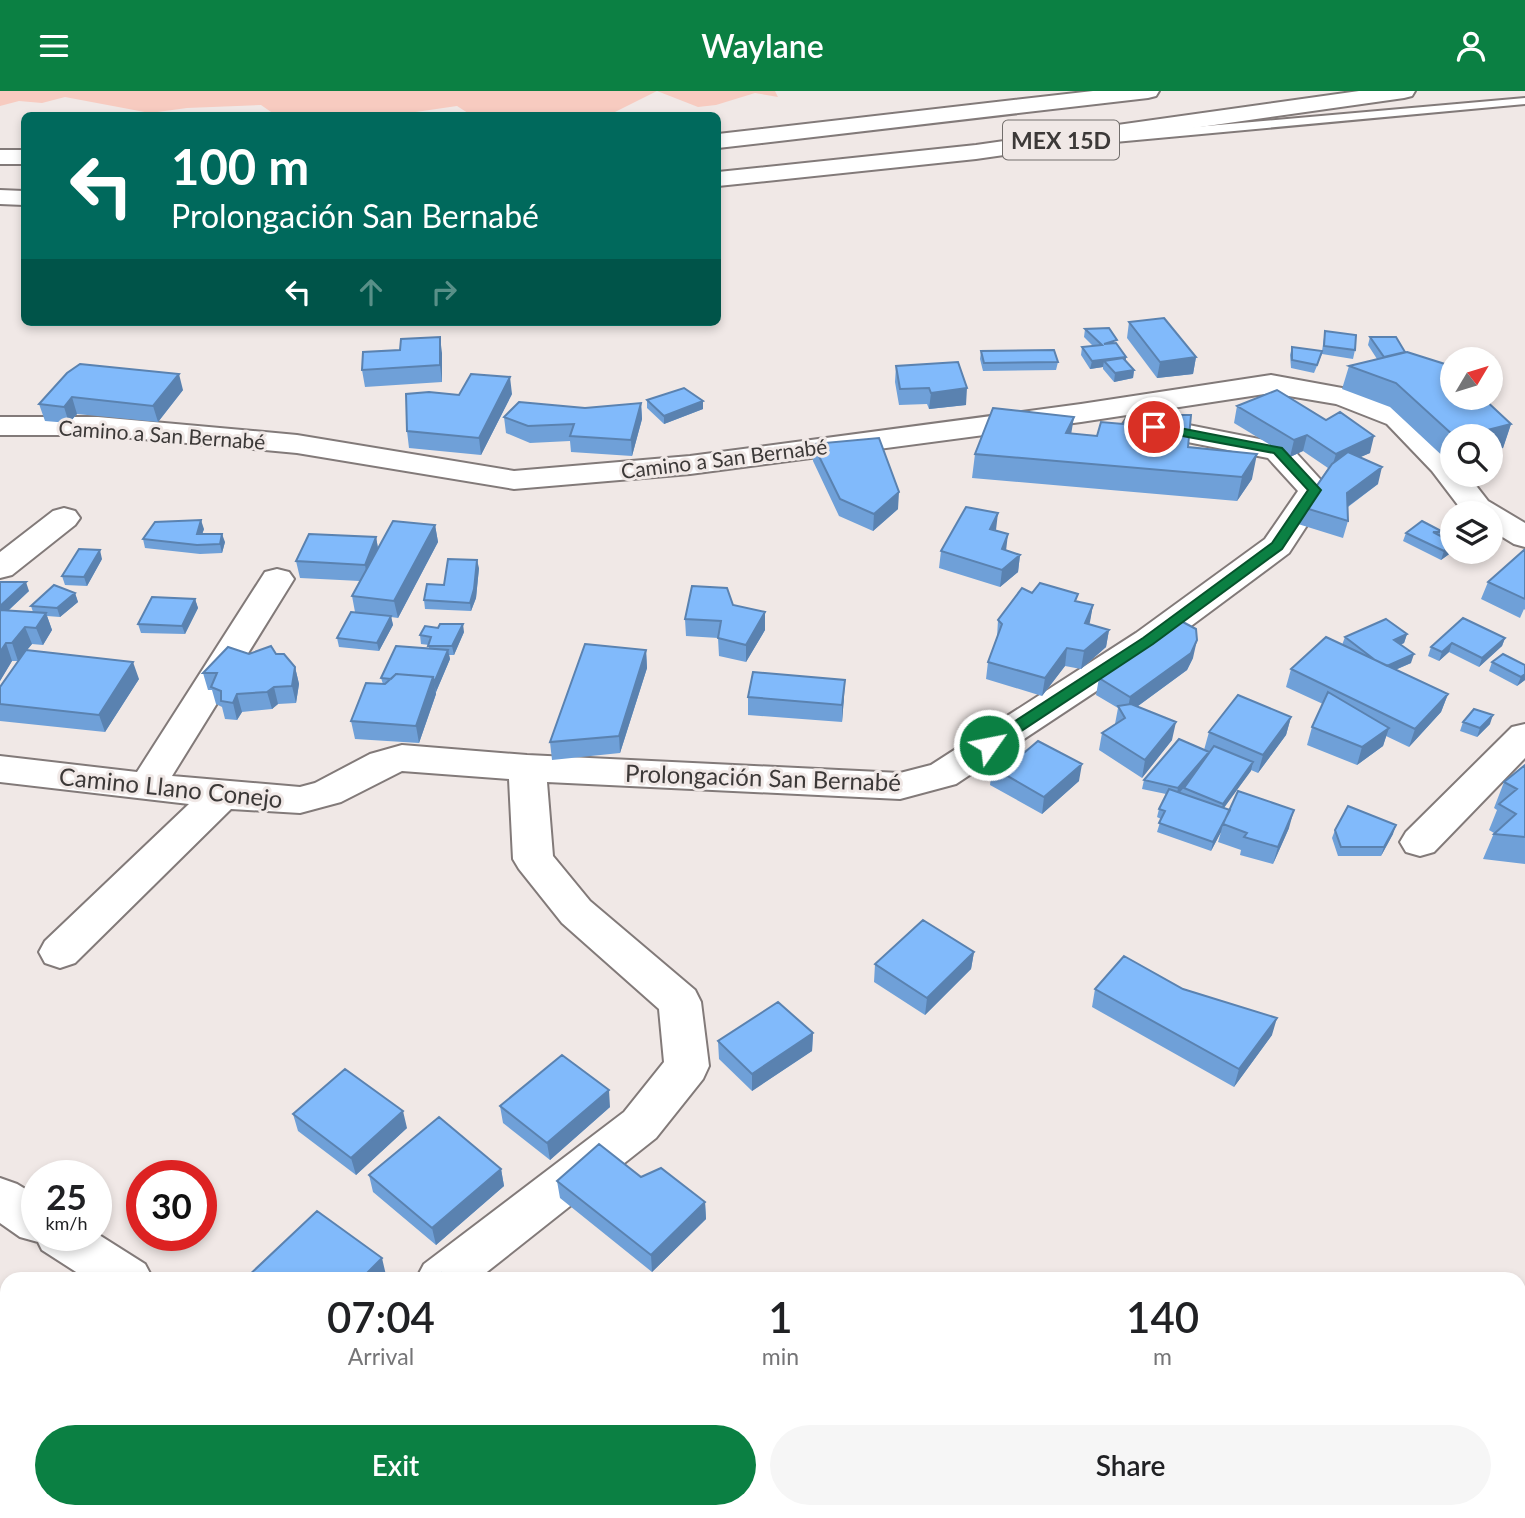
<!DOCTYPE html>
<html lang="en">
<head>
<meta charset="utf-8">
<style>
  :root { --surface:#fff; --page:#f6f6f6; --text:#202124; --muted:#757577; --accent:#0b8043 }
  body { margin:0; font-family:Lato,sans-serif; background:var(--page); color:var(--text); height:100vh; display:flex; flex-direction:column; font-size:26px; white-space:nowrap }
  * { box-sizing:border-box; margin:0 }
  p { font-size:23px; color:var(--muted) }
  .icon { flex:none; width:38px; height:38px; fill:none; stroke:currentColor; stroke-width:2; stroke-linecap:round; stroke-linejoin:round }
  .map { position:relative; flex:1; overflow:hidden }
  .panel { position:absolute; left:0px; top:1181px; width:1526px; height:247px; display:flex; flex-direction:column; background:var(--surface); border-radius:21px 21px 0 0; box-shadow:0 4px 10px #0003 }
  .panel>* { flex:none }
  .hud { position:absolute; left:21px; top:21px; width:700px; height:214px; border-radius:10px; box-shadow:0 4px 10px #0003; background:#00695c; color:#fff; overflow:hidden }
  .needle { width:46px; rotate:52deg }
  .fabs { position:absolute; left:1440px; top:256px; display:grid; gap:14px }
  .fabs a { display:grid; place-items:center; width:63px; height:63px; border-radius:50%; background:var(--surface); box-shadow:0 4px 10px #0003; font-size:35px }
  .speed { position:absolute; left:21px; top:1069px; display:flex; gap:14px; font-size:35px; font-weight:700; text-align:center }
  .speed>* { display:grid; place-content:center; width:91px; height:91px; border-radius:50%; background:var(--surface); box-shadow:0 4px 10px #0003; line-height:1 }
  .speed small { font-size:18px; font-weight:400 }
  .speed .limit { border:10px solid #d22; background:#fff; color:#111 }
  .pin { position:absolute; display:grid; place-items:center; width:60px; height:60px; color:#fff; margin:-30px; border:4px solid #fff; border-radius:50%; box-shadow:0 2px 7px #0007 }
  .me { position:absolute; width:77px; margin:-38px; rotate:57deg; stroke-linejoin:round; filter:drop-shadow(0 0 5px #0008) }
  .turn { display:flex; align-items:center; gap:24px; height:147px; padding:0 35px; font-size:32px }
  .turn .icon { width:91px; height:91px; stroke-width:2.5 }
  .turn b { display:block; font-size:49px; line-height:60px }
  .lanes { display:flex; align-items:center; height:66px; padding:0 35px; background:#0003; justify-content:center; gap:35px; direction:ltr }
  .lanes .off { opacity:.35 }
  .eta { display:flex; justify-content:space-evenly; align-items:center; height:119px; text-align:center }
  .eta b { font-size:42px; font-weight:600; line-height:49px }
  .button { display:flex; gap:14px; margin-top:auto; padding:14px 35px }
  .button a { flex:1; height:80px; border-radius:42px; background:var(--accent); color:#fff; font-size:28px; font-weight:600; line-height:80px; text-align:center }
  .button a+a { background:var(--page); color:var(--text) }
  header { display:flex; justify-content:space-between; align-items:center; height:91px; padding:0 35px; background:var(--accent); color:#fff; font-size:32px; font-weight:600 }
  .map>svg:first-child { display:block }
</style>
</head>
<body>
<header><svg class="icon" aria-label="menu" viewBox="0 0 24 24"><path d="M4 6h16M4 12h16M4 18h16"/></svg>Waylane<svg class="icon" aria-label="person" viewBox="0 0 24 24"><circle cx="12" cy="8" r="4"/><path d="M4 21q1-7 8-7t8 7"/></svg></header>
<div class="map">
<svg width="1525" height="1427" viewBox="0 0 1525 1427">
  <rect width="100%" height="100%" fill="#f0e8e6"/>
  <!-- green -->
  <path fill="#f7cbc0" d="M0 0H775L778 6 755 2 716 14 698 16 657 0 609 24 579 21 471 24 457 15 395 24H282L274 23 261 14 187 17 150 22 65 6 42 12 19 10 0 15Z"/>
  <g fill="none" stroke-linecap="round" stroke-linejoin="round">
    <defs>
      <path id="service" d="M1525 7V13L1104 52 1098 48 1104 44Z"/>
      <path id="minor" d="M1271 284 1353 299 1409 321 1452 365V383H1467L1488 410 1525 432V456L1514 453 1491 439V422H1464L1432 380 1387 333 1336 313 1271 302 1081 331 690 383 514 398 297 362 98 344H0V326H98L297 344 514 380 690 365 1081 313Z
        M1138 324 1289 354 1330 399 1289 462 1160 558 956 693 900 708 547 691 553 765 590 810 695 899 701 911 709 975 703 988 656 1047 478 1188H416L424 1173 624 1021 664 971 659 918 562 832 519 778 513 768 509 688 402 680 341 711 300 722 231 718 75 872 60 877 45 872 39 861 45 850 189 713 0 691V665L137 681 265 481 277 478 289 481 294 488 172 685 300 696 315 692 370 663 402 654 527 664 900 682 931 674 1136 542 1265 448 1298 400 1268 367 1127 339 1123 333 1127 327Z
        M64 417 75 420 80 427 75 434 12 484 0 487V461L53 420Z
        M1525 633V667L1434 761 1420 765 1406 761 1400 751 1406 741 1512 636Z
        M0 1087 17 1093 37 1105V1144H96V1142L145 1173 153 1188H87L42 1159 38 1151 20 1146 0 1132Z
        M7 1389V1421H32L30 1427H0V1392Z"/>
      <path id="motorway" d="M1093 0H1159L1156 5 1148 7 718 57V43Z
        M1359 0H1415L1412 5 1404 7 976 68 718 95V81L976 54Z
        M0 59H24V73H0Z
        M0 99 24 100V114L0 113Z"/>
    </defs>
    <!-- service casing -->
    <use href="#service" stroke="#827a79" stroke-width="4"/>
    <!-- minor casing -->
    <use href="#minor" stroke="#827a79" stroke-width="4"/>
    <!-- motorway casing -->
    <use href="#motorway" stroke="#827a79" stroke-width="4"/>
    <!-- service -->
    <use href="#service" fill="#fff" fill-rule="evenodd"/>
    <!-- minor -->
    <use href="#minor" fill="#fff" fill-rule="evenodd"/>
    <!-- motorway -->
    <use href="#motorway" fill="#fff" fill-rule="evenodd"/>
  </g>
  <!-- wall -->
  <path fill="#6fa0d8" d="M1129 231 1196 266 1193 283 1157 287 1127 247Z
    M1085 238 1117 253 1126 266V270L1134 279 1133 287 1114 291 1103 278V276L1090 278 1081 264 1082 256 1093 255 1084 246Z
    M1325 240 1355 259 1353 268 1322 263 1314 282 1291 277 1290 264 1292 256 1322 260Z
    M1370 246H1396L1405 261 1448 274 1452 278V306H1482L1511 333 1503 357 1491 360V345H1452V370L1449 371 1390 316 1342 298 1349 275 1377 268 1368 254Z
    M981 260 1058 271 1056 279 983 280 980 268Z
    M442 262V291L365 296 362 279Z
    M896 275 966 314 929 318 927 313 899 314 895 291Z
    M67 282 183 299 158 331 77 323 69 332 45 330 39 313Z
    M512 303 481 364 409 357 407 340Z
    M647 309 703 310V318L664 333 647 317Z
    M641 312 642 328 632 365 571 361 570 350 530 352 506 342 504 326Z
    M1237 315 1370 362 1360 366 1378 393 1348 416V430L1343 447 1298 433 1302 416 1328 377 1303 360 1290 366 1234 332Z
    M1071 343 1188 356 1252 388 1237 410 972 387 975 363Z
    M813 353 898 418 873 440 839 425 813 370Z
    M435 434 438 451 398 527 391 526 393 534 379 560 339 556 337 547 355 521 352 505 360 490 300 487 296 470 376 446 378 457Z
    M204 438 202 443 225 451 222 462 200 463 145 457 143 448Z
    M996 439 1006 459 1020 464 1018 481 1000 496 939 477 941 460Z
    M1443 441 1442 446 1452 461 1441 469 1403 450 1406 442Z
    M1525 459V519L1524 518 1520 527 1481 508 1488 491Z
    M102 468 87 495 65 494 62 485Z
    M479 477 476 507 471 520 425 518 424 509 444 494Z
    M0 491 29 500 8 520 33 521 31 515 75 502 78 511 60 526 47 525 52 539 43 554 32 553 27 559 139 588 105 641 0 630V596L18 570H12L0 590Z
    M1032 502 1093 514 1089 533 1109 539 1106 556 1081 578 1065 575 1042 605 986 588 988 571 997 547 998 529Z
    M195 508 198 517 185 543 141 542 138 533Z
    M765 521V539L746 571 719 565 718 547 686 545 685 528Z
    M1463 527 1505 547 1502 555 1479 576 1449 561 1439 570 1428 565 1431 556Z
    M464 541 454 564H449L450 568 436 601V603L419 652 355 648 351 630 383 593 381 587 429 558V554L421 553 420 544Z
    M1407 543 1404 552 1400 554 1411 572 1395 579 1448 603 1441 621 1409 656 1386 645 1383 655 1357 674 1307 654 1312 636 1323 613 1286 596 1291 578 1342 554 1345 546Z
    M646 559 647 577 620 662 552 669 550 651Z
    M249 563H276L295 576 299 593 296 612 278 613 272 618 242 621 237 629 225 628 222 616 216 613 212 599H208L203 582Z
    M1193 567 1187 579 1138 615 1172 649 1142 687 1099 659 1102 642 1115 633 1118 617 1096 604 1099 587Z
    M1492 571 1525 574V589L1517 595 1489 580Z
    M748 606H844L842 631 748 624Z
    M1291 626 1286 644 1258 682 1251 679 1224 717 1289 737 1273 773 1240 764 1241 759 1218 751 1221 741 1211 760 1157 741 1161 728 1157 726 1159 718 1166 703 1142 698 1144 689 1208 664 1210 661 1204 659 1209 641Z
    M1463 631 1490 633 1477 646 1460 640Z
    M1525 674V773L1483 768 1494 742 1489 739 1497 719 1494 717 1504 691Z
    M992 676 1079 690 1042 723 990 694Z
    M1335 739 1393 743 1381 765H1338L1332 747Z
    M974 861 971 878 925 924 874 891 875 873Z
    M1095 898 1272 944 1234 996 1092 916Z
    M813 942 812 960 752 1000 719 968 718 950Z
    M500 1015 610 1016 550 1069 503 1032Z
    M293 1023 407 1037 356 1084 298 1040Z
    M501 1078 504 1095 436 1154 373 1101 369 1084Z
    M641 1086 705 1111 706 1128 652 1181 560 1107 557 1090Z"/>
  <!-- shaded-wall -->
  <path fill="#5a82b0" d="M440 246 442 262V291L440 274Z
    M1126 266 1125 274 1104 270 1103 276 1090 278 1092 270Z
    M1196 266 1193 283 1157 287 1160 271Z
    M1134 279 1133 287 1114 291 1115 282Z
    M179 283 183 299 158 331 153 315Z
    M510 286 512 303 481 364 479 347Z
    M967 297 966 314 929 318 931 302Z
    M72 306 77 323 69 332 64 316Z
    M703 310V318L664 333V325Z
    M641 312 642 328 632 365 631 349Z
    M1074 326 1070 350 1066 342Z
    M1511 333 1503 357 1491 360V345H1464Z
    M1307 344 1303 360 1290 366 1294 349Z
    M1374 345 1370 362 1331 379 1336 363Z
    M1452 359V370L1449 371Z
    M1257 363 1252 388 1237 410 1242 386Z
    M1382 376 1378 393 1343 419 1347 402Z
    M899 401 898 418 873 440 874 423Z
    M998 422 996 439 990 438Z
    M201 429 204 438 199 452 197 443Z
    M435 434 438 451 398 527 394 510Z
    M222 443 225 451 222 462 220 453Z
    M1008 443 1006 460 1002 458Z
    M376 446 379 463 368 491 365 474Z
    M1452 454V461L1441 469 1444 460Z
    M100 459 102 468 87 495 84 486Z
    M1020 464 1018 481 1000 496 1002 479Z
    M477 469 479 477 476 507 471 520 470 512Z
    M26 491 29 500 0 527V515Z
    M75 502 78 511 60 526 57 517Z
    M195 508 198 517 185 543 182 535Z
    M1093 514 1090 531 1082 549 1085 532Z
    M765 521V539L746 571V554Z
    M46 522 52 539 43 554 36 537Z
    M391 525 393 534 379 560 377 552Z
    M463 533 464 541 454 564 452 555Z
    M25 536 32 553 18 570 12 552Z
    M1109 539 1106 556 1081 578 1084 560Z
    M1407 543 1404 552 1391 558 1394 549Z
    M1505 547 1502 555 1479 576 1482 567Z
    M1197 549 1193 567 1187 579 1127 623 1130 606Z
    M6 552 12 570 0 590V561Z
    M1452 552 1449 561 1439 570 1442 561Z
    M1067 557 1065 575 1042 605 1045 587Z
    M448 559 450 568 436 601 434 592Z
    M646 559 647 577 620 662 619 645Z
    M1414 563 1411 572 1381 585 1384 576Z
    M133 571 139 588 105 641 99 624Z
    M295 576 299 593 296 612 292 595Z
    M1525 583V589L1517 595 1521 586Z
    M433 586 436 603 419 652 416 635Z
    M845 589 844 606 842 631V614Z
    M274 596 278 613 272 618 267 601Z
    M237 603 242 621 237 629 233 612Z
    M1448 603 1441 621 1409 656 1415 638Z
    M1493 624 1490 633 1477 646 1480 637Z
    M1291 626 1286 644 1258 682 1263 664Z
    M1176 631 1172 649 1142 687 1145 669Z
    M1389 637 1383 655 1357 674 1362 656Z
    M1209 661 1206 670 1176 706 1178 697Z
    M1253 671 1251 680 1220 722 1223 713Z
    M1082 673 1079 690 1042 723 1044 706Z
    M1230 719 1223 733 1221 741 1211 760 1213 751Z
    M1294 719 1289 737 1273 773 1278 756Z
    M1396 734 1393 743 1381 765 1384 756Z
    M974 861 971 878 925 924 927 907Z
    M1277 927 1272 944 1234 996 1239 978Z
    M813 942 812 960 752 1000V983Z
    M609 999 610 1016 550 1069 547 1052Z
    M403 1020 407 1037 356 1084 351 1067Z
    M501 1078 504 1095 436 1154 432 1137Z
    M705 1111 706 1128 652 1181 651 1164Z
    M382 1167 386 1184 382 1188H361Z
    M234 1421H267L257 1427H223Z"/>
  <!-- building -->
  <path fill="#81bafb" stroke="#5a82b0" stroke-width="2" d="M1164 227 1196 266 1160 271 1129 231Z
    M1109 237 1117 249 1104 253 1116 252 1126 266 1092 270 1082 256 1102 254 1085 238Z
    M1325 240 1356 244 1355 259 1324 255Z
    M440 246V274L362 279 363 261 400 259 401 248Z
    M1370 246H1396L1405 261 1384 266Z
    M1292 256 1322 260 1317 274 1292 269Z
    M1054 259 1058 271 984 272 981 260Z
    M1407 261 1448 274 1452 278V306H1482L1511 333 1464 345H1454L1396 292 1349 275Z
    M1123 267 1134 279 1115 282 1104 270Z
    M958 271 967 297 931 302 929 297 900 298 896 275Z
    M80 273 179 283 153 315 72 306 64 316 39 313 67 282Z
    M471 283 510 286 479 347 407 340 406 303 429 301 459 304Z
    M684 297 703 310 664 325 647 309Z
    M1277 299 1326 329 1340 321 1374 345 1336 363 1307 344 1294 349 1237 315Z
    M519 311 585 317 641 312 631 349 570 345 574 333 528 335 504 326Z
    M993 317 1074 326 1066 342 1097 345 1101 331 1123 333 1129 324H1191L1188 356 1257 363 1242 386 975 363Z
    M879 347 899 401 874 423 840 408 813 353Z
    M1348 361 1382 376 1347 402 1348 430 1302 416 1332 373Z
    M966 416 998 422 990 438 1008 443 1002 458 1020 464 1002 479 941 460Z
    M201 429 197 443H222L220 453 197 454 143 448 155 431Z
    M393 430 435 434 394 510 352 505Z
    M1422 430 1443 441H1433L1452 451V454L1444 460 1406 442Z
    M309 443 376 446 365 474 296 470Z
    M79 458 100 459 84 486 62 485Z
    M1524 459H1525V508L1488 491Z
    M448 468 477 469 474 498 470 512 424 509 427 493 444 494Z
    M0 491H26L0 515Z
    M1040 492 1078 503 1075 510 1093 514 1085 532 1109 539 1084 560 1067 557 1045 587 988 571 1002 533 998 529 1022 497 1032 502Z
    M54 494 75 502 57 517 31 515Z
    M692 495 727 497 733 514 765 521 746 554 718 547 721 530 685 528Z
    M152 506 195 508 182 535 138 533Z
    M0 519 46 522 36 537 25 536 12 552H6L0 561Z
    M351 521 391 525 377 552 337 547Z
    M1463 527 1505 547 1482 567 1452 552 1442 561 1431 556Z
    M1386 528 1407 543 1394 549 1414 563 1387 575 1375 569 1345 546Z
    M1181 530 1196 538 1197 549 1191 562 1130 606 1099 587Z
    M440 533H463L452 555H428L431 546 420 544 425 535 438 537Z
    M1326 546 1448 603 1415 638 1291 578Z
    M585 553 646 559 619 645 550 651Z
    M271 555 276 563H284L295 576 292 595 274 596 267 601 237 603 233 612 221 610V600L211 596 217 582H203L228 556 249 563Z
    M396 555 448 559 434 592 433 586 396 583 391 588 381 587Z
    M26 559 133 571 99 624 0 613V596Z
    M1503 563 1525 574V583L1521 586 1492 571Z
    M753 581 845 589 842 614 748 606Z
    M396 583 433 586 416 635 351 630 366 592 385 593Z
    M1328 601 1389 637 1362 656 1312 636Z
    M1238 604 1291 626 1263 664 1209 641Z
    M1131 613 1176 631 1145 669 1102 642 1125 627 1118 615Z
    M1474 618 1493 624 1480 637 1463 631Z
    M1179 648 1209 661 1178 697 1144 689Z
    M1038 650 1082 673 1044 706 992 676 1015 656 1025 661Z
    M1214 655 1253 671 1223 713 1184 697Z
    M1525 674V746L1494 743 1516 723 1499 713 1517 698 1504 691Z
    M1169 698 1230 719 1213 751 1159 732 1165 720 1159 718Z
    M1238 700 1294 719 1278 756 1244 746 1247 742 1223 733Z
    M1348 715 1396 734 1384 756H1341L1335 739Z
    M923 829 974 861 927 907 875 873Z
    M1124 865 1183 898 1277 927 1239 978 1095 898Z
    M778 911 813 942 752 983 718 950Z
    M562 964 609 999 547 1052 500 1015Z
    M345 978 403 1020 351 1067 293 1023Z
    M439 1026 501 1078 432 1137 369 1084Z
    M599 1053 641 1086 661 1077 705 1111 651 1164 557 1090Z
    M317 1120 382 1167 361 1188H245Z
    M441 1182 448 1188H433Z
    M143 1421H234L223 1427H145Z
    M577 1421H639L646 1427H572Z"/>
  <!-- route -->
  <path fill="#0b8043" stroke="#07532c" stroke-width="2" d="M1154 332 1282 357 1321 399 1282 458 1153 553 994 658H983L981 654 983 651 1143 547 1272 452 1308 399 1274 362 1150 339V333Z"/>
  <g text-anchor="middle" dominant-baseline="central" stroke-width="6" stroke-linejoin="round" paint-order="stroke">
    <!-- far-street labels -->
    <g font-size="21" fill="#3c3938" stroke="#f0e8e6">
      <text transform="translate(162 343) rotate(4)">Camino a San Bernabé</text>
      <text transform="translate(724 367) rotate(-7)">Camino a San Bernabé</text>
    </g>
    <!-- shield labels -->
    <rect fill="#f0e8e6" stroke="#726e6c" stroke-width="2" x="1003" y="29.5" width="116" height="39" rx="5"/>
    <g font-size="23" font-weight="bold" fill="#3c3938">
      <text x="1061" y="49">MEX 15D</text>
    </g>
    <!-- street labels -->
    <g font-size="24" fill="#3c3938" stroke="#f0e8e6">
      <text transform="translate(763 686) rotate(2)">Prolongación San Bernabé</text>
      <text transform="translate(171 696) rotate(6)">Camino Llano Conejo</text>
    </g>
  </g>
</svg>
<div class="fabs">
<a><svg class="needle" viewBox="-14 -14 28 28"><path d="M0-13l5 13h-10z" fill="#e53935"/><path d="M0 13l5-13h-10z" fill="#757577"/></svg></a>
<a><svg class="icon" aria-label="search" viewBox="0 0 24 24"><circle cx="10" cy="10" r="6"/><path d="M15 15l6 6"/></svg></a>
<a><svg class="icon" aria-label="layers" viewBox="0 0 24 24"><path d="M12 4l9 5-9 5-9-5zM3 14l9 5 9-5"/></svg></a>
</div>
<div class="speed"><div>25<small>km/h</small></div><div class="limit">30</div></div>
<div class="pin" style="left:1154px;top:336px;background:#d93025"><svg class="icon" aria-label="arrive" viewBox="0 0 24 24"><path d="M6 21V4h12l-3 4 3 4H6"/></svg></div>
<svg class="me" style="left:989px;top:654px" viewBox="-20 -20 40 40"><circle r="17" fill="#0b8043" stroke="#fff" stroke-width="3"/><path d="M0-11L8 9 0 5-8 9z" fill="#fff"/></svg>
<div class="hud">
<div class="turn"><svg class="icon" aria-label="left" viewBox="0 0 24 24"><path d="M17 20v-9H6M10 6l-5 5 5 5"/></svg><div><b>100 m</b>Prolongación San Bernabé</div></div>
<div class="lanes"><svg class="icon" aria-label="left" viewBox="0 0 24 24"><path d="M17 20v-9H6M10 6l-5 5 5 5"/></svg><svg class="icon off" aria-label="ahead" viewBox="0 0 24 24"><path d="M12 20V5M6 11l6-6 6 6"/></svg><svg class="icon off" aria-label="right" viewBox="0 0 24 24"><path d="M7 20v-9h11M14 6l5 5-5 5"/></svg></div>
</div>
<section class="panel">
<div class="eta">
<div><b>07:04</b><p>Arrival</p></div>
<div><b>1</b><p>min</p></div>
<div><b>140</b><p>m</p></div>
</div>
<div class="button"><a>Exit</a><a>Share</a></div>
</section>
</div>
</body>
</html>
